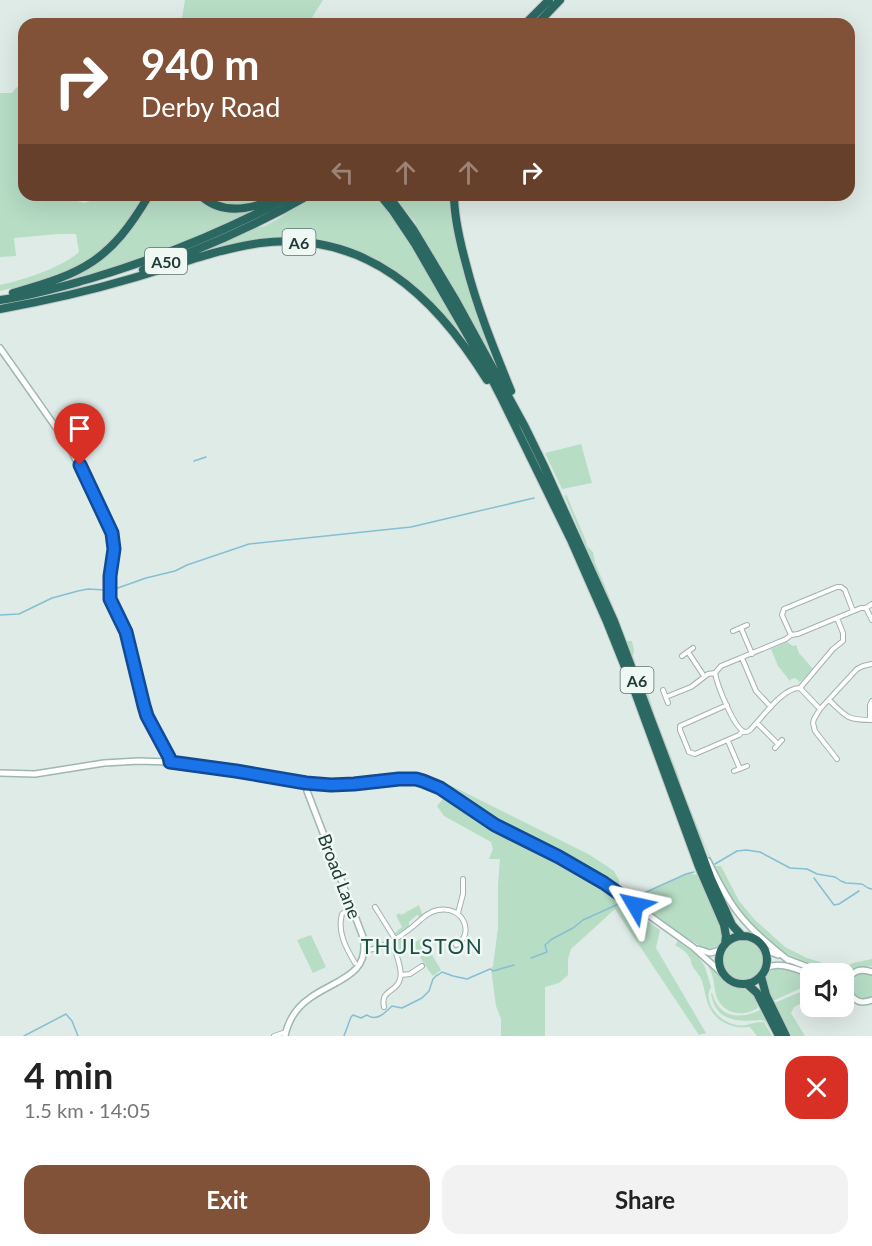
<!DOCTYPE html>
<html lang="en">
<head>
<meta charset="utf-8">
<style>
  :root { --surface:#fff; --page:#f2f2f2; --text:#222; --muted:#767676; --accent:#815138 }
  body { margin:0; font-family:Lato,sans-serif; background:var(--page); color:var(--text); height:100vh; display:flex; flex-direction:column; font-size:22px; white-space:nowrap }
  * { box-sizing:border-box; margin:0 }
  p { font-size:20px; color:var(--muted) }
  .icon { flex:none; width:33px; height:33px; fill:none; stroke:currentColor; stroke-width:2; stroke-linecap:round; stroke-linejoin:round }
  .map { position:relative; height:1036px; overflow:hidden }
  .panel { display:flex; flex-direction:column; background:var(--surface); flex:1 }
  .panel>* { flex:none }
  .banner { position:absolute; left:18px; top:18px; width:837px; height:183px; border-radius:18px; box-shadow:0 6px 24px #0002; background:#815138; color:#fff; overflow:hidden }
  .tools { position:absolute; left:800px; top:963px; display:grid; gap:12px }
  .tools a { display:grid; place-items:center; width:54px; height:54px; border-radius:12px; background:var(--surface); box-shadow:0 6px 24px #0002; font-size:30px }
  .pin { position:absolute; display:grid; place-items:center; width:51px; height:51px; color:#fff; margin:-62px -26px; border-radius:50% 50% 50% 0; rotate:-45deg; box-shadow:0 0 6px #0007 }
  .pin .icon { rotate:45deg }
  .me { position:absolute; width:66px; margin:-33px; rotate:306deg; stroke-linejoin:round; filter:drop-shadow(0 0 4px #0008) }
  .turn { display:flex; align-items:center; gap:21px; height:126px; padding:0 24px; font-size:27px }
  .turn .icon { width:78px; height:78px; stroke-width:2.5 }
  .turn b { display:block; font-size:42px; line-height:51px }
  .lanes { display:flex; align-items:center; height:57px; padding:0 24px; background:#0003; justify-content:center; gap:30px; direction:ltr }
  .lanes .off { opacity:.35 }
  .round { display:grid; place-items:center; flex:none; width:63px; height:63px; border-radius:18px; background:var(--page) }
  .overview { display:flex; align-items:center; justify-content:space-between; height:102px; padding:0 24px }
  h1 { font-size:36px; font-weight:700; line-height:45px }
  .button { display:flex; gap:12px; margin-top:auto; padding:12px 24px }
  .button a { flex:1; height:69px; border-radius:18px; background:var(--accent); color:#fff; font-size:24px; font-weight:700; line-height:69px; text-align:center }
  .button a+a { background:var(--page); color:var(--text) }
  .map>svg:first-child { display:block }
</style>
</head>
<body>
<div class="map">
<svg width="872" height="1036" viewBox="0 0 872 1036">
  <rect width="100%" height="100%" fill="#dfebe7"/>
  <!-- green -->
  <path fill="#b7ddc5" d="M185 0H323L308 24H181Z
    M24 82V195H75L77 201 84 203 90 201 110 195H144C136 208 128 222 118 233 89 269 43 281 0 291V285C23 280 61 268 79 252L76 234H58L14 238 16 256 0 257V93H12L15 89Z
    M152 195H197L216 209 262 206 244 217 196 238 168 247 146 257 91 275 46 287C58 278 78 273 92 266 120 251 137 221 152 195Z
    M204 195H277L245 206 222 205Z
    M316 195H378L415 248 481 363 448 321 374 260 288 239 285 234H283V239L189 257V256L252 229 265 226 278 219 295 207Z
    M393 195 452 196 453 212 501 375 467 313 424 242 415 222Z
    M581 444 592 483 562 489 545 453Z
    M566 494 586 541 587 546 593 552 595 563 602 579 627 641H632L634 651 633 655C635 664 642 682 648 688V693L655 716 679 777 681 786 705 845 715 866H721L739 901 755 920 785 947 807 958 842 969 853 963 872 959V966L858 968 846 974 835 973 784 953 762 935 744 917 725 890 697 829 631 655 565 497Z
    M787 642 793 646 796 645 799 653 813 669 800 682 795 678 791 679 790 681 778 666 771 649Z
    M450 785 590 855 614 871 619 880V885L636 897 689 873 696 875 697 871 720 923 723 934 719 947 712 951 702 947 680 934 599 877 561 855 490 818 448 789Z
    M443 799 456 802 504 834 535 848 567 866 660 930 656 948 706 1033 699 1035 615 909 571 949 568 959V975L559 983 545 987V1036H501V1019L496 1006 491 968 493 966 498 928V885L500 859H489L493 849 491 842 444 816 437 806Z
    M419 905 423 916 421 918 417 915 409 922V928L395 935 394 934 402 927 396 915 400 913 401 915Z
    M311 935 326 967 313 973 297 940Z
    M403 936 411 945 422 938 441 970 433 976C425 966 420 956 413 947L399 956 395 942Z
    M723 960a20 20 0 1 1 40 0a20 20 0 1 1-40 0Z
    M678 941 698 956 705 967 711 987C702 1003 720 1022 736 1025 746 1027 754 1021 764 1022L772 1036H757L750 1027C732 1029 715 1022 708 1004 705 997 705 989 702 981 700 975 695 971 692 965 691 963 691 959 689 957 686 951 680 948 675 945Z
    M705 961 719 975V976L723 980 724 982C739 991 746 980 757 1000L756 1001 758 1008C743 1017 725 1015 717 998 715 993 715 989 714 984 713 975 710 968 705 961Z
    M773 968H785L810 977V984L773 1001 765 978 769 970Z
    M863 973 868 974 872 976V996C852 1006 841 981 863 973Z
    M810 988V999L794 1007 791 1013 805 1036H789L774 1003Z
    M711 993H712C719 1018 739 1020 760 1010L764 1015 776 1036H774L765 1021 761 1020C738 1022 715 1022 711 993Z"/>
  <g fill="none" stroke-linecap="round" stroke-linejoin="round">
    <!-- stream -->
    <path stroke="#85bfd2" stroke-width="1.5" d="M194 461 206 457
      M115 589 146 578 175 571 187 565 249 544 411 527 534 498
      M0 615 19 614 52 598 78 591 88 589 105 590
      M715 864 737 851 746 850 760 852 790 868 807 869 817 874 835 877 841 881 846 883 862 884 868 888 872 889
      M814 878 834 905 839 904 859 891
      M633 898 686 874 694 872
      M531 958 547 952 545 945 552 939 573 928 583 920 623 902
      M438 975 442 972 453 976 467 979 490 969 493 971 514 965
      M24 1036 66 1014 72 1021 78 1036
      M344 1036 351 1017 353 1015 361 1018 367 1015C376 1022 385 1013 392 1006L402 1008 422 998 429 991 433 979 437 975"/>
    <defs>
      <path id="street" d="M866 608 872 620
        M741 628 752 654
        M733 631 747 625
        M791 635 782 615 784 609 837 587H841L845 590 853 611
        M688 652 704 676
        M682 656 693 648
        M742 658 756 691 771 707
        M800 688 833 649 843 641V633L837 618
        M663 690 668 703
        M666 697 691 687 708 674 715 673
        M829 700C847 717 846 720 872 720
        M727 705 680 726V730L689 752 695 754 739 735 743 731
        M820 709 800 688C783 687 762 718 750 730 749 731 748 732 746 732 735 732 717 684 715 673L721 666 786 639 791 635 798 634 861 608H866L872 604
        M870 720V705L872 701
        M757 723 778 744
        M728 741 740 769
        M775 748 782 740
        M837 759 815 731 813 723 814 719 820 709 857 669 863 666 872 664
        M734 771 747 766
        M351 907 342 914C337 932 346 948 355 963
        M375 907 395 939
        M458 913 463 894V879
        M364 950C379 951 400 937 411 928 420 921 427 912 438 910 464 905 475 935 456 945
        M401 975 410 974 422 966
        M384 1007C380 989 397 993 400 979 403 971 395 949 391 941
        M274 1036 286 1032"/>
      <path id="secondary" d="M0 348 69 446 112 533 113 549 110 576V599L126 632 140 692 147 716 169 757 170 762
        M0 773 35 774 104 763 139 761 170 762 203 766 306 783 331 785 354 784 399 779H415L423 781 440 788 495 825 559 857 604 883 693 947 723 974
        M708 861C717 879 726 898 739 914 753 932 770 946 788 960
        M698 949 710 953 721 950
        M763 949 778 955
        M787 959 827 974
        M765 968C781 961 795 969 810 974
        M843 988C854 997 856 1006 872 1000
        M849 993C844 976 856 966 872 972
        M285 1036C288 1021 297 1007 310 998 334 980 371 976 363 937L307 791 306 783"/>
      <path id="highway" d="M525 24 549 0
        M537 24 560 0
        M200 195C224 218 257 208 283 195
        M380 195 393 211 415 244 483 362 502 399 571 540 607 622 635 692 699 867 724 925 726 936 725 944
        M388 195 413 229 455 299 525 427 544 466 614 621 711 879 732 925 742 936
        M454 195C454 218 460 242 466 264 477 308 494 349 511 391
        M143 270C200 250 257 225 309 195
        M13 293C84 273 110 261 149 195
        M0 300C30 296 60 287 89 279 160 258 228 230 293 195
        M0 309C45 301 89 291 133 278 174 266 217 249 260 243 366 230 435 296 487 380
        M719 960a24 24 0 1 1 48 0a24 24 0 1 1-48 0Z
        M761 976 766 995 786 1036
        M747 984 757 993 779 1036"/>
    </defs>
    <!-- street casing -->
    <use href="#street" stroke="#a2b3af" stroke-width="6"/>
    <!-- secondary casing -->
    <use href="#secondary" stroke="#9eb7b0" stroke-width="8"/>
    <!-- highway casing -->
    <use href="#highway" stroke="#c1c8c7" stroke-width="10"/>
    <!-- street -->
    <use href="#street" stroke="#fff" stroke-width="4"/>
    <!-- secondary -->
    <use href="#secondary" stroke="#fff" stroke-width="5"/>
    <!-- highway -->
    <use href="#highway" stroke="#2b6861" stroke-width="8"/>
  </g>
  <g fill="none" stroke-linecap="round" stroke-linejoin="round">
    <defs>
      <path id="route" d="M80 465 112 533 114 549 110 576V599L126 632 144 706 147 716 169 757 170 762 236 771 306 783 331 785 354 784 399 779H416L423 781 440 788 495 825 559 857 604 883 635 905"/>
    </defs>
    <!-- route casing -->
    <use href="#route" stroke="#114b97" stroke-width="15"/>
    <!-- route -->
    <use href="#route" stroke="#1a73e8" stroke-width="10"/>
  </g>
  <g text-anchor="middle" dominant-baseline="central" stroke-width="5" stroke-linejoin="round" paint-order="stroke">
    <!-- shield labels -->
    <g fill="#f0f8f4" stroke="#5e7470" stroke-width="1.5">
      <rect x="282.5" y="229" width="33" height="26" rx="4.5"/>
      <rect x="145" y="248" width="42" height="26" rx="4.5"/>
      <rect x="620.5" y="667" width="33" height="26" rx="4.5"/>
    </g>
    <g font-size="16" font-weight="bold" fill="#203b37">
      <text x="299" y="242">A6</text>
      <text x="166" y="261">A50</text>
      <text x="637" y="680">A6</text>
    </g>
    <!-- street labels -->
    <g font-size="18" fill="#203b37" stroke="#f0f8f4">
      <text transform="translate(340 876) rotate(69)">Broad Lane</text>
    </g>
    <!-- quarter labels -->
    <g font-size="21" letter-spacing="1.5" fill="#1b4e46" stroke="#f0f8f4">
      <text x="422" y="945">THULSTON</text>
    </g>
  </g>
</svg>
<div class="tools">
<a><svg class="icon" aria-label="sound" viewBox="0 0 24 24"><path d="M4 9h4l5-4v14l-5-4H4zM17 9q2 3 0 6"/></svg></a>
</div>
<div class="pin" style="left:80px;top:465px;background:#d93025"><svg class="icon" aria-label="arrive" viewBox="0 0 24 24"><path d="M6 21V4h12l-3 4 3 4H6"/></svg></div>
<svg class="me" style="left:635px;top:905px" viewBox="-20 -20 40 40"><path d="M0-17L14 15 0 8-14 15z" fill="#1a73e8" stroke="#fff" stroke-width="4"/></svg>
<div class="banner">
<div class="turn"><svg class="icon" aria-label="right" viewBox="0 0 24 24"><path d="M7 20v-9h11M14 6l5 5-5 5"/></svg><div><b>940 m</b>Derby Road</div></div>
<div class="lanes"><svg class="icon off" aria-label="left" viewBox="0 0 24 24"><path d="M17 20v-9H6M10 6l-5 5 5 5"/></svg><svg class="icon off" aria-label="ahead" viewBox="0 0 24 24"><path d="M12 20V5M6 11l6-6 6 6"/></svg><svg class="icon off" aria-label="ahead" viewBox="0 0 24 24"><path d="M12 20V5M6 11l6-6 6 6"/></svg><svg class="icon" aria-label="right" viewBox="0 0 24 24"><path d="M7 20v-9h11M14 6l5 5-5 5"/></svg></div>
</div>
</div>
<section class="panel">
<div class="overview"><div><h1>4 min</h1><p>1.5 km · 14:05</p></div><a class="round" style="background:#d93025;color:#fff"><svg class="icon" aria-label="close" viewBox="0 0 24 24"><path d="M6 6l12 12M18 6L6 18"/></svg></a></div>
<div class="button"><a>Exit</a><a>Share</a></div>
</section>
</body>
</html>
